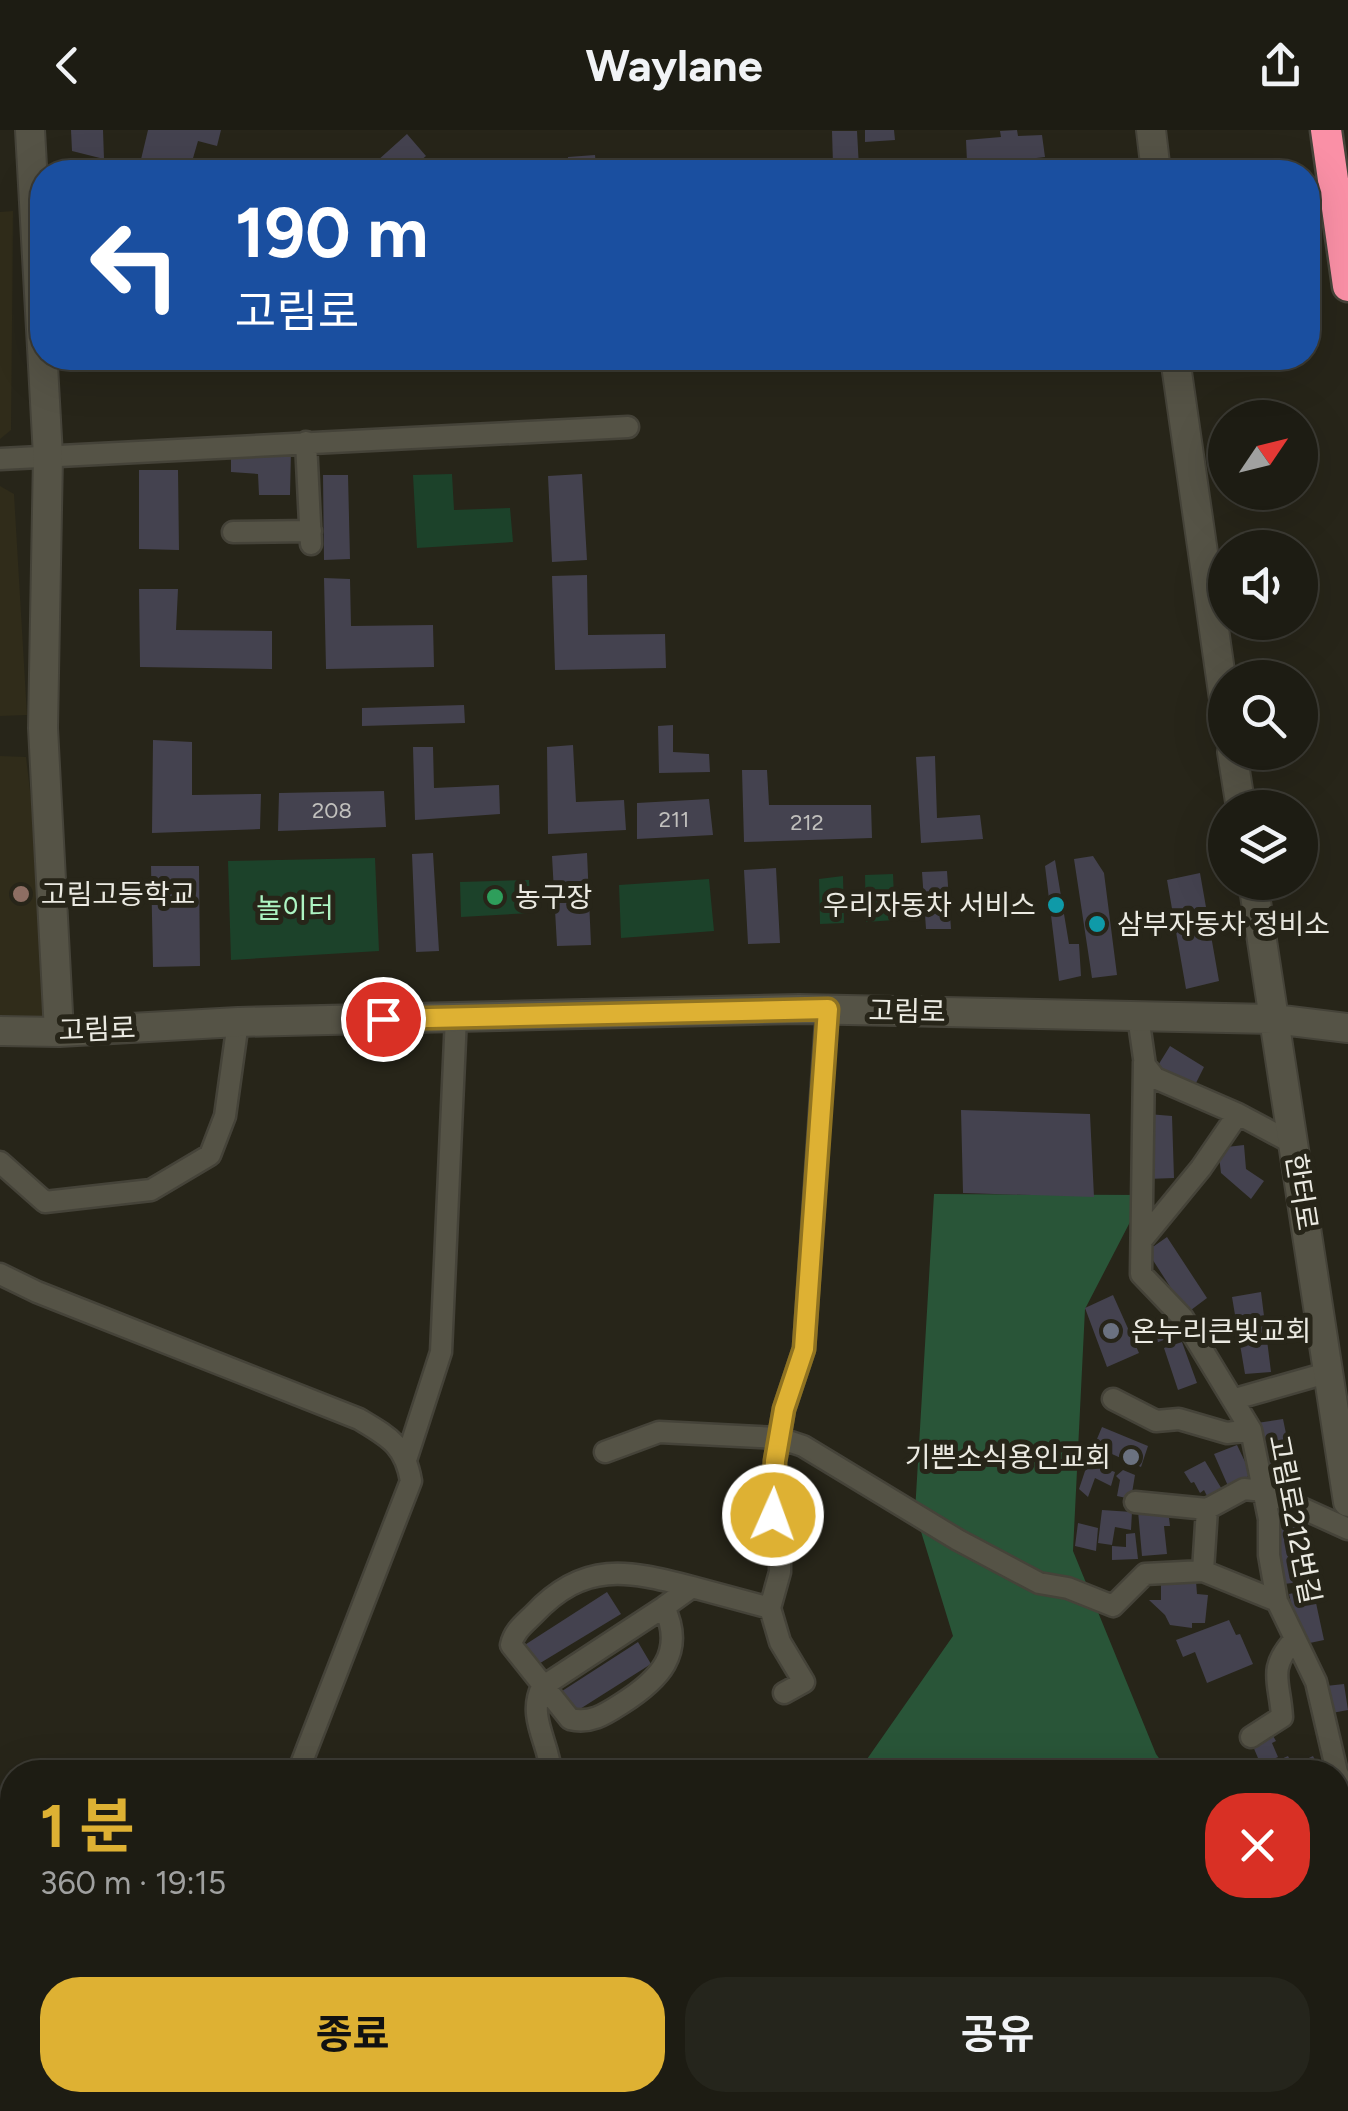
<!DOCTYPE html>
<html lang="ko">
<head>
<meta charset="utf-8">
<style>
  :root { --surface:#1d1c13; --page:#25251c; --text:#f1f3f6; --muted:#a0a1a0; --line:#3b3a33; --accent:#deb133 }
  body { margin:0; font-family:Figtree,"Noto Sans KR",sans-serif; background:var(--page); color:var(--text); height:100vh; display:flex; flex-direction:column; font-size:38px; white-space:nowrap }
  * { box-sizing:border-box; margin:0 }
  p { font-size:32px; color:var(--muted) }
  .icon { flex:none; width:55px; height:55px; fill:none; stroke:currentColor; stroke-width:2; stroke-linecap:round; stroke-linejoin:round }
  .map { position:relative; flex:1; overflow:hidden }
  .side { position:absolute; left:0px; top:1630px; width:1350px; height:352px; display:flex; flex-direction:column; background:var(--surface); border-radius:40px 40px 0 0; box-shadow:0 10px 40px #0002,0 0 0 2px var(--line) }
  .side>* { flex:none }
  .hud { position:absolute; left:30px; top:30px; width:1290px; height:210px; border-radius:40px; box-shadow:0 10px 40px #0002,0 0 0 2px var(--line); background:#1a4fa0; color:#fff; overflow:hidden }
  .needle { width:65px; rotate:55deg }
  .buttons { position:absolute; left:1208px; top:270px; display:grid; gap:20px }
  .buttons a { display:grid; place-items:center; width:110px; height:110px; border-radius:50%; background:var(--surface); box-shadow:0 10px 40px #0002,0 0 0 2px var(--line); font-size:50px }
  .pin { position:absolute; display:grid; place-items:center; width:85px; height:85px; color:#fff; margin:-42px; border:5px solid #fff; border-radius:50%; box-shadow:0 2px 10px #0007 }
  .me { position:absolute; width:110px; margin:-55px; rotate:2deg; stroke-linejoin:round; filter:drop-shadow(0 0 8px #0008) }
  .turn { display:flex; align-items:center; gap:35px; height:210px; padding:0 40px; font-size:45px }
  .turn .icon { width:130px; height:130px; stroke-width:2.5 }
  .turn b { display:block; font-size:70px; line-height:85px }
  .round { display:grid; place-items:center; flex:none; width:105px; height:105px; border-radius:40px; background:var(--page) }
  .head { display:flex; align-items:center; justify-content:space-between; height:170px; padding:0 40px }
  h1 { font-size:60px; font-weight:700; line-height:75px; color:var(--accent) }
  .primary-button { display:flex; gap:20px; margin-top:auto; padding:20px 40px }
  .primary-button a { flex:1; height:115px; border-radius:40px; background:var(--accent); color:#111; font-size:40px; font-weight:700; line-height:115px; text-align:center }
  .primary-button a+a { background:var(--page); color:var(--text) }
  header { display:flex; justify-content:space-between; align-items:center; height:130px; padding:0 40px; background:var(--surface); font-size:45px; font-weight:700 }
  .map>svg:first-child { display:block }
</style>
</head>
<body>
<header><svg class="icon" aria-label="back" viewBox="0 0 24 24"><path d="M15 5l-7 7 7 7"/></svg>Waylane<svg class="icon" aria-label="share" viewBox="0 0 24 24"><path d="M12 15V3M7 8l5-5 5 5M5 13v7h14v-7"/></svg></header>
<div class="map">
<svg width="1348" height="1981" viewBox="0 0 1348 1981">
  <rect width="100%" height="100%" fill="#272519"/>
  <!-- built -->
  <path fill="#302c1a" d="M13 81 11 300 0 309V82Z
    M0 356 14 364 27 585 0 586Z
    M0 626 26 627 59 902 0 901Z"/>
  <!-- green -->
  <path fill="#1c422a" d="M452 344 454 380 510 378 513 412 417 418 413 345Z
    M375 728 379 821 231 830 228 731Z
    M893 744 895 790 866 792 865 745Z
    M843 746 844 793 820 794 819 749Z
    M709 749 714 801 621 808 619 755Z
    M529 750 531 783 461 787 460 752Z"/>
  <!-- forest -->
  <path fill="#295538" d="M934 1064 1144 1065 1085 1179 1073 1421 1156 1624 1169 1642H858L953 1506 915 1382Z
    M241 1970H438L449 1981H238Z
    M691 1970H881L869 1981H682Z"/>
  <!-- building -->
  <path fill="#44424f" d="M71 0H103L104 29 72 21Z
    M148 0H221L217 16 198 11 189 42H138Z
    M865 0H894L895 10 865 12Z
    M1017 0 1018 6 1042 5 1045 27 1019 30 1020 39 1002 41V33L967 32 966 10 1001 7 1000 1Z
    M832 1H857L859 38 833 35Z
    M407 4 426 26 407 42H370L367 40Z
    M595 25 596 35 656 37V42H531L532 28 568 37V27Z
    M231 321H291L290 365H259L258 344 231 342Z
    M139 340H178L179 420 139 419Z
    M582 344 587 430 552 432 548 346Z
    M323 345H348L350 429 324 430Z
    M587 445 588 505 665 504 666 538 555 540 552 446Z
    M324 448 350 449 351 496 433 495 434 537 326 539Z
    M139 459H178L176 500 272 501V539L140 537Z
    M464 575 465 593 362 596V578Z
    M673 595V622L709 624 710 642 659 643 658 596Z
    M153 610 192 612V665L261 664 260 699 152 703Z
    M573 615 576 672 624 670 626 700 548 704 547 617Z
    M413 617H433L434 658 499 655 500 684 415 690Z
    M935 626 937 688 980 685 983 709 921 713 916 627Z
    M742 640H767L769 675H871L872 708 744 712Z
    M384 661 386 697 278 701 279 663Z
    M709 669 713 705 637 709V673Z
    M433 723 439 821 416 822 412 724Z
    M587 723 591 815 557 816 552 726Z
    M1093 726 1104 743 1117 845 1092 848 1074 729Z
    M1055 730 1069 814H1079L1081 846 1059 851 1045 736Z
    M151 736H199L200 836 153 837Z
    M776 738 780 813 748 814 744 740Z
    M947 741 951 799H926L922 742Z
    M1200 743 1219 851 1186 859 1167 750Z
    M1170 916 1204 937 1193 959 1157 937Z
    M961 980 1090 984 1094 1067 963 1063Z
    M1148 984 1172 986 1174 1048 1147 1049Z
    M1244 1015 1246 1039 1264 1051 1251 1069 1221 1043 1218 1018Z
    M1167 1107 1207 1168 1187 1183 1147 1121Z
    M1261 1162 1271 1242 1245 1244 1232 1167Z
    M1113 1165 1139 1223 1107 1237 1085 1178Z
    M1169 1185 1177 1205 1153 1214 1145 1195Z
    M1182 1212 1197 1253 1178 1260 1164 1218Z
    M1283 1289 1296 1352 1271 1354 1257 1293Z
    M1102 1297 1148 1316 1141 1337 1094 1316Z
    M1237 1315 1250 1342 1249 1346 1228 1356 1214 1324Z
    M1205 1331 1223 1361 1208 1368 1204 1360 1200 1363 1194 1352 1191 1353 1184 1342Z
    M1088 1332 1115 1342 1111 1356 1095 1348 1088 1367 1079 1359Z
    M1123 1340 1135 1345 1131 1369 1117 1366 1120 1350 1116 1346Z
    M1102 1380 1132 1382 1131 1400 1115 1397 1112 1415 1098 1413Z
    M1168 1380 1170 1396H1164L1167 1424 1142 1426 1138 1381Z
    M1297 1383 1309 1451 1284 1454 1276 1385Z
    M1078 1393 1098 1398 1096 1421 1075 1416Z
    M1135 1403 1138 1429 1112 1430V1416L1126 1417V1404Z
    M1161 1450 1196 1451 1197 1464 1208 1465 1205 1493H1192V1498L1170 1495 1165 1485 1149 1470H1161Z
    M1313 1459 1324 1510 1300 1515 1289 1464Z
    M607 1462 621 1484 532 1538 520 1518Z
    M1229 1490 1236 1505 1240 1504 1253 1534 1207 1553 1195 1522 1183 1527 1176 1510Z
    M638 1512 651 1534 572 1584 559 1563Z
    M1344 1554 1348 1580 1332 1583 1326 1556Z
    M1272 1604 1276 1611 1272 1613 1278 1627 1261 1635 1252 1614Z
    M1288 1626 1291 1632 1284 1635 1287 1642H1263L1261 1638Z
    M1313 1626 1321 1642H1297L1294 1635Z
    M1346 1667 1348 1712 1338 1717V1670Z
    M1348 1727V1801L1338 1805V1730Z
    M892 1970H911L921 1981H880Z
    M959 1970H990L999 1981H958L953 1975Z
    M1196 1970H1307L1295 1981H1184Z"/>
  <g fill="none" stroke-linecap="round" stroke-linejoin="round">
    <defs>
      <path id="street" d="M306 312 311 414
        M0 329 628 297
        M233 402 311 401
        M1138 886 1145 935 1155 948 1238 984 1294 1014
        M1144 932 1141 1144 1183 1188 1251 1300 1269 1389V1425L1277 1471 1316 1552 1337 1642
        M0 1032 45 1072 151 1060 210 1025 225 986 238 892
        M1142 1110 1201 1038 1238 984
        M0 1144 37 1162 359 1289C389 1307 405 1315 411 1351L298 1642
        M1113 1269 1156 1291 1179 1289 1227 1303 1251 1300
        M1235 1269 1330 1242
        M605 1322 659 1302 779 1308 803 1316 958 1410 1039 1453 1068 1458 1113 1476 1145 1444 1203 1441
        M407 1327 441 1222 456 887
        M1135 1372 1207 1379 1244 1359 1264 1361 1348 1399
        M1207 1379 1203 1441 1277 1471
        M692 1457C627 1440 584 1431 534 1484 524 1494 514 1501 511 1515L570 1589C590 1594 604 1585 621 1574 659 1550 686 1523 664 1477L692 1457 770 1478
        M784 1563 804 1552 780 1512 770 1478 780 1442V1409L773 1385 775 1331 784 1279 804 1219 827 879
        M1251 1607 1282 1587C1280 1551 1267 1540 1294 1510
        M551 1642C549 1613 527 1586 542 1557L664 1477
        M1338 1644 1348 1665
        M1338 1718 1348 1717
        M1338 1865 1348 1875
        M0 1920 12 1927
        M1338 1923 1348 1936
        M938 1970 948 1981
        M1014 1970 1020 1976 1045 1970
        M455 1977 465 1970
        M122 1981 127 1970
        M869 1981 881 1970
        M1141 1981 1149 1974 1155 1981
        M1337 1981 1348 1970"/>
      <path id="secondary" d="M30 0 48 326 43 598 59 902
        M1151 0 1156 42
        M1175 228 1225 576
        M1232 622 1241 678
        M1253 752 1348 1372
        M0 901 59 902 238 892 799 879 1274 889 1348 898"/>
      <path id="highway" d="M1326 0 1348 156"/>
    </defs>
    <!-- street casing -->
    <use href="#street" stroke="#454339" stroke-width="25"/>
    <!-- secondary casing -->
    <use href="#secondary" stroke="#454339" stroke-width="32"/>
    <!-- highway casing -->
    <use href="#highway" stroke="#454339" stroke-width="35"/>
    <!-- street -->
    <use href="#street" stroke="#555346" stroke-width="20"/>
    <!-- secondary -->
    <use href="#secondary" stroke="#555346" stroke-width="28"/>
    <!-- highway -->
    <use href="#highway" stroke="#fa90a6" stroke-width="30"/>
  </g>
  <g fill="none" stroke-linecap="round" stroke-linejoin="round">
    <defs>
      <path id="route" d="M383 889 828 879 804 1219 784 1279 775 1331 773 1385"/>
    </defs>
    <!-- route casing -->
    <use href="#route" stroke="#907321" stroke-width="25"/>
    <!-- route -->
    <use href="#route" stroke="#deb133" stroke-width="18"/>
  </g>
  <!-- markers -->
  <circle fill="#8d6e63" stroke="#272519" stroke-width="4" cx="21" cy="764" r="10"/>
  <circle fill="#2e9e5b" stroke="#272519" stroke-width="4" cx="495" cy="767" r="10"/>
  <g fill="#0f9aa8" stroke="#272519" stroke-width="4">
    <circle cx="1056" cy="775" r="10"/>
    <circle cx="1097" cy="794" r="10"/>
  </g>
  <g fill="#6b7280" stroke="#272519" stroke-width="4">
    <circle cx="1111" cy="1201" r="10"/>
    <circle cx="1131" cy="1327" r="10"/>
  </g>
  <g text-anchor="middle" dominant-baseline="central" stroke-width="10" stroke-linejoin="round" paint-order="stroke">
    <!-- number labels -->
    <g font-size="22" fill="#c1c0bd">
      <text x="332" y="680">208</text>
      <text x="674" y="689">211</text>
      <text x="807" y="692">212</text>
    </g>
    <!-- poi labels -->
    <g font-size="28" fill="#ebeae2" stroke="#272519" text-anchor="start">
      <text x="41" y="764">고림고등학교</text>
      <text x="515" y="767">농구장</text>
      <text x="1036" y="775" text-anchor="end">우리자동차 서비스</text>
      <text x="1117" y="794">삼부자동차 정비소</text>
      <text x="1131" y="1201">온누리큰빛교회</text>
      <text x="1111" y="1327" text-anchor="end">기쁜소식용인교회</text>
    </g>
    <!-- park labels -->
    <g font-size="28" fill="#adf4c2" stroke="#272519">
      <text x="295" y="778">놀이터</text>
    </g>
    <!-- street labels -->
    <g font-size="28" fill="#ebeae2" stroke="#272519">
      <text transform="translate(907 881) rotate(1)">고림로</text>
      <text transform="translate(97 899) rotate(-2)">고림로</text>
      <text transform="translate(1302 1062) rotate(81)">한터로</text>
      <text transform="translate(1295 1389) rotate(79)">고림로212번길</text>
    </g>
  </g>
</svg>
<div class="buttons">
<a><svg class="needle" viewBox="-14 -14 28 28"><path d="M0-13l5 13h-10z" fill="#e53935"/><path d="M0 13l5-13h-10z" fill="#a0a1a0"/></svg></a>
<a><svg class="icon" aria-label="sound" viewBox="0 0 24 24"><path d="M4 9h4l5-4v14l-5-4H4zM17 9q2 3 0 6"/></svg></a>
<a><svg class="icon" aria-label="search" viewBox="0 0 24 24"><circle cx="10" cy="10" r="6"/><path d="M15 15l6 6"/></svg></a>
<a><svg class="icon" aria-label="layers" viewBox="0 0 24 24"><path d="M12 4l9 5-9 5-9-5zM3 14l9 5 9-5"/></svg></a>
</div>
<div class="pin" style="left:383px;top:889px;background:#d93025"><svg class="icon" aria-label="arrive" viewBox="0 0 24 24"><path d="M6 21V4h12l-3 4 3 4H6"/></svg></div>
<svg class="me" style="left:773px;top:1385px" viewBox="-20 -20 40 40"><circle r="17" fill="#deb133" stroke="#fff" stroke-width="3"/><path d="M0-11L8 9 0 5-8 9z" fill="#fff"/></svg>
<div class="hud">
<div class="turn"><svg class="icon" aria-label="left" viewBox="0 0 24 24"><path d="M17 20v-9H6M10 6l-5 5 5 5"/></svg><div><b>190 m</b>고림로</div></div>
</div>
<section class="side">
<div class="head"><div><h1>1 분</h1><p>360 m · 19:15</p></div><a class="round" style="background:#d93025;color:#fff"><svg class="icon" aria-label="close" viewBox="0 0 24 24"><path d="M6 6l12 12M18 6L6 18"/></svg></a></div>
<div class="primary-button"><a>종료</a><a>공유</a></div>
</section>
</div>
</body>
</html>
